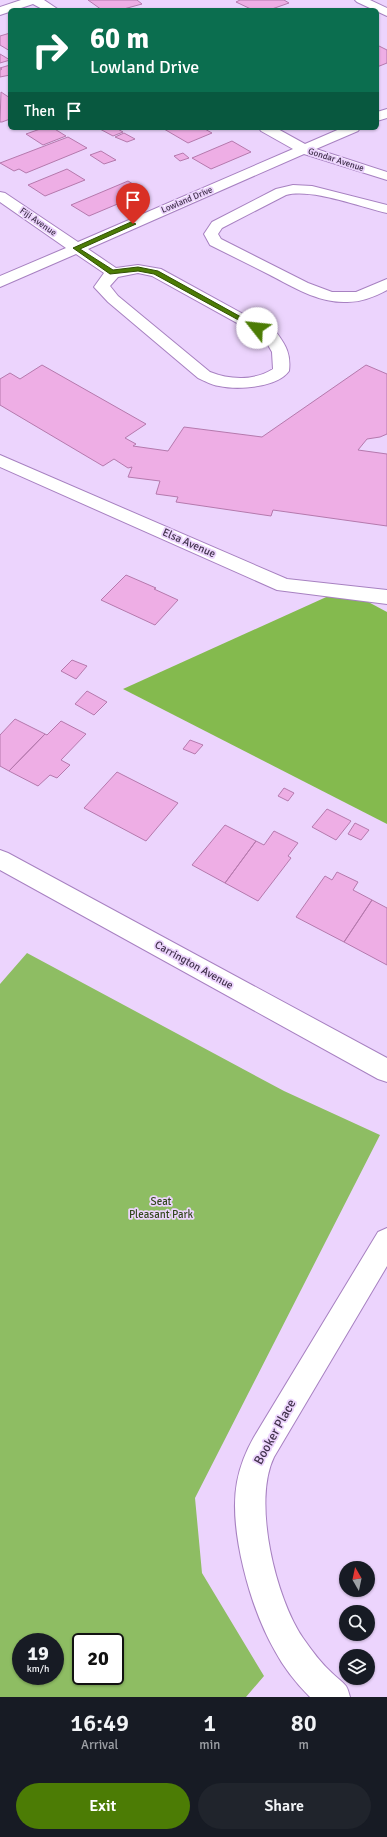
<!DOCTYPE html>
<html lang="en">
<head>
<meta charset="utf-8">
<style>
  :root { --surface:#171b24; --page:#20242c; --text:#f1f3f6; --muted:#9ea1a6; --accent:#4c7c05 }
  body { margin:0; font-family:Signika,sans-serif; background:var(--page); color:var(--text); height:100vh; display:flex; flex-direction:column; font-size:15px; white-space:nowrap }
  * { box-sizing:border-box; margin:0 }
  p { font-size:13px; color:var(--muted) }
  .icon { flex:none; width:22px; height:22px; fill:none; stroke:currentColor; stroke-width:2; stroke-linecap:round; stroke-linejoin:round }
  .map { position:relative; height:1697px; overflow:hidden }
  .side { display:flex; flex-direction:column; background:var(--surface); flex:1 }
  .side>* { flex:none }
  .banner { position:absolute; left:8px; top:8px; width:371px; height:122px; border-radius:6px; box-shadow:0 1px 3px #0004; background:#0b6e4f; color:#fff; overflow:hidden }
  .needle { width:26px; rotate:351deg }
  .controls { position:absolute; left:339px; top:1561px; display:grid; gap:8px }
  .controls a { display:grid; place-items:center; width:36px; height:36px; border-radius:50%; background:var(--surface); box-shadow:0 1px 3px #0004; font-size:20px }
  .speed { position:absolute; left:12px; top:1633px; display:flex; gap:8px; font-size:20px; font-weight:700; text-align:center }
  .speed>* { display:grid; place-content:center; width:52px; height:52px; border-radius:50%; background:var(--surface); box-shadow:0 1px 3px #0004; line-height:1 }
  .speed small { font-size:10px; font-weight:400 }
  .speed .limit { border:2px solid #111; border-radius:6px; background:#fff; color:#111 }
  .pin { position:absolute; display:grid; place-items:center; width:34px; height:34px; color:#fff; margin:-41px -17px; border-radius:50% 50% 50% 0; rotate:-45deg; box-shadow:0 0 4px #0007 }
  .pin .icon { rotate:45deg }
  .me { position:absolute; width:44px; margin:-22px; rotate:299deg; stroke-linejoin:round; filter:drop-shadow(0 0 3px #0008) }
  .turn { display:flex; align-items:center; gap:14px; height:84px; padding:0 16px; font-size:18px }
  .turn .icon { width:52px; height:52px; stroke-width:2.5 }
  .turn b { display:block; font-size:28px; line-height:34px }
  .then { display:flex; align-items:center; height:38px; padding:0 16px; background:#0003; gap:8px; font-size:15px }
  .eta { display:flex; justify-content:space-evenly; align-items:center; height:68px; text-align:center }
  .eta b { font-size:24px; font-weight:600; line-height:28px }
  .cta { display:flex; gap:8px; margin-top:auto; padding:8px 16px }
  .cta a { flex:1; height:46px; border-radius:24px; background:var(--accent); color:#fff; font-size:16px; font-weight:600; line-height:46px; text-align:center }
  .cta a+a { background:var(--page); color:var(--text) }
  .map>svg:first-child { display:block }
</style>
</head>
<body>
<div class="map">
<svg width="387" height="1697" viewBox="0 0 387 1697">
  <rect width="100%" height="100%" fill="#ecd4fd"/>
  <!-- green -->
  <path fill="#8ebd63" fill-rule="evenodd" d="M27 953 284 1091 380 1135 195 1498 202 1573 264 1676 246 1697H0V984ZM21 1642H55V1676H21ZM81 1642H115V1676H81Z"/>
  <!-- forest -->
  <path fill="#84ba4e" d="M344 589 387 612V824L123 689Z"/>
  <!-- building -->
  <path fill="#eeaee5" stroke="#b579ad" d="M88 0H137L142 4 120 10H102Z
    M240 0H284L289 3 269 10H253L236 2Z
    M10 33V51L0 45V36Z
    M377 45 387 50V63L377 67Z
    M0 54 10 60 0 63Z
    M10 65V75L0 77V70L2 69 0 68Z
    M1 92 10 98V119L2 122H0Z
    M43 128H53L66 136 43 145 26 134Z
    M98 128H116L123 132 113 136Z
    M203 128 212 133 188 143 164 129Z
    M124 133 135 139 127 142 115 137Z
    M68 137 87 148 26 173 19 169 14 171 0 163Z
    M232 141 251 152 211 169 192 158Z
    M101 151 116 160 104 164 90 155Z
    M183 153 189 158 180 161 174 156Z
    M67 169 85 180 45 196 28 185Z
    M128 181 146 192 89 216 71 205Z
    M42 365 146 424 125 438 136 444 133 446 168 451 184 427 262 437 366 365 387 374V434L380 437 367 439 358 450 387 454V526L273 510 271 516 176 502 178 497 156 494 160 481 128 477 132 467 128 468 114 459 103 466 0 405V379L10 373 20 379Z
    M126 575 156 588 154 589 178 600 155 625 101 600Z
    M72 660 87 666 76 679 61 671Z
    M87 691 107 702 94 715 75 704Z
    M15 719 45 734 9 771 0 766V735Z
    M61 721 86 734 61 760 70 765 57 778 50 775 38 786 9 771 45 734 47 735Z
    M190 740 203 745 195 754 183 749Z
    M117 772 178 803 146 841 84 808Z
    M284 788 294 793 288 801 278 796Z
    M327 809 351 821 336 840 312 827Z
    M355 823 369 830 361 840 348 834Z
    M225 825 256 841 225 883 192 865Z
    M274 831 298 843 288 856 291 858 258 901 225 883 256 841 264 845Z
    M337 872 358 882 353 890 372 900 344 942 296 917 325 876 332 880Z
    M372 900 387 908V965L344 942Z"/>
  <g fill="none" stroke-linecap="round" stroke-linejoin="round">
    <defs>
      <path id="minor" d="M21 0H44L59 10H44L33 4 0 15V7Z
        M355 0H370L387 8V16L357 2Z
        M387 109V118L377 121V112Z
        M259 128H276L305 144 342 128H360L358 131 316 149 387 172V180L304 154 88 249 116 268 138 265 161 269 276 332C286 345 291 354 289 371 277 388 237 390 219 386 211 385 205 381 198 378L108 302 94 287 104 273 76 254 0 287V276L66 248 0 202V192L5 193 78 242 293 149 261 131ZM138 273 152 276 264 338 272 352 273 369C254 381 230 380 210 372L118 296 110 286 118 277Z
        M293 185 312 186 387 205V213C360 207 312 188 286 195L222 228 218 234 221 239 308 283 332 292H356L387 279V290C374 297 359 303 344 302 317 302 293 287 270 275 250 265 230 255 210 245L204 234 212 222 276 189Z
        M0 455 287 579 387 590V604L277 590 0 467Z
        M0 850 8 853 387 1058V1082L378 1079 0 870Z
        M387 1228V1266L274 1457C252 1502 276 1599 303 1638 312 1651 321 1663 332 1673 336 1677 342 1681 346 1686 348 1689 349 1694 350 1697H310C297 1684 284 1668 275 1651 251 1610 228 1529 237 1482 240 1466 246 1451 254 1437L378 1232Z"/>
    </defs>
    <!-- minor casing -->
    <use href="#minor" stroke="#a781c1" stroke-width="2"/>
    <!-- minor -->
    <use href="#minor" fill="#fff" fill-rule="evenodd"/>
  </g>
  <!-- route -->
  <path fill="#4c7c05" stroke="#315103" d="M131 222 136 224 80 249 113 270 138 267 158 271 259 327V329H255L154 274 138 271 110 274 73 248Z"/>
  <g text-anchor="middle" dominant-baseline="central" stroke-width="3.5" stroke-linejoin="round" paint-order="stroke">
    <!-- far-street labels -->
    <g font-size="9" fill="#42324d" stroke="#ecd4fd">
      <text transform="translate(336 160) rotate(18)">Gondar Avenue</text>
      <text transform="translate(187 200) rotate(-23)">Lowland Drive</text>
      <text transform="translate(38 222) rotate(35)">Fiji Avenue</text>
    </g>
    <!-- street labels -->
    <g font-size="11" fill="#42324d" stroke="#ecd4fd">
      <text transform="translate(189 543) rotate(24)">Elsa Avenue</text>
      <text transform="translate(194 965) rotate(29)">Carrington Avenue</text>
    </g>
    <!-- park labels -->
    <g font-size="11" fill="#34491f" stroke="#ecd4fd">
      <text x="161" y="1201">Seat<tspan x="161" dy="13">Pleasant Park</tspan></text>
    </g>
    <!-- near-street labels -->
    <g font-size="13" fill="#42324d" stroke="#ecd4fd">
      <text transform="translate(275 1432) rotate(-61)">Booker Place</text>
    </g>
  </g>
</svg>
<div class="controls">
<a><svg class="needle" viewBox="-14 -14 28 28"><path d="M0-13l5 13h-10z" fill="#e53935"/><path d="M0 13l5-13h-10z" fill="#9ea1a6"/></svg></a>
<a><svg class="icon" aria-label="search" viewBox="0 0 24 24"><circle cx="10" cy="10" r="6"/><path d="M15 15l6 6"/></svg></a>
<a><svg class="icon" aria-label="layers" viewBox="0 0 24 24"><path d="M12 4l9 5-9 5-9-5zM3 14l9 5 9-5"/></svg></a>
</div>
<div class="speed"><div>19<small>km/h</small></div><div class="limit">20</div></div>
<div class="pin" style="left:133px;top:224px;background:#d93025"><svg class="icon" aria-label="arrive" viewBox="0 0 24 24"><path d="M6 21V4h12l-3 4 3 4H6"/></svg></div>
<svg class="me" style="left:257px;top:328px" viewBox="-20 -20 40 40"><circle r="19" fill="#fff"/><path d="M0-13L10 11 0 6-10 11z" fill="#4c7c05"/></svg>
<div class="banner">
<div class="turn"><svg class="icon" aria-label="right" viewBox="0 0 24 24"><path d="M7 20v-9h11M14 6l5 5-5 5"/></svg><div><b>60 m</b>Lowland Drive</div></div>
<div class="then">Then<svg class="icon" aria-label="arrive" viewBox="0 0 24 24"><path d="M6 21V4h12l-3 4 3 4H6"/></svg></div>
</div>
</div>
<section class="side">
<div class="eta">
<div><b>16:49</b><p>Arrival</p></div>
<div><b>1</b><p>min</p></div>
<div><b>80</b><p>m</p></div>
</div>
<div class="cta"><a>Exit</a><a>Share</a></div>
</section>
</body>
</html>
